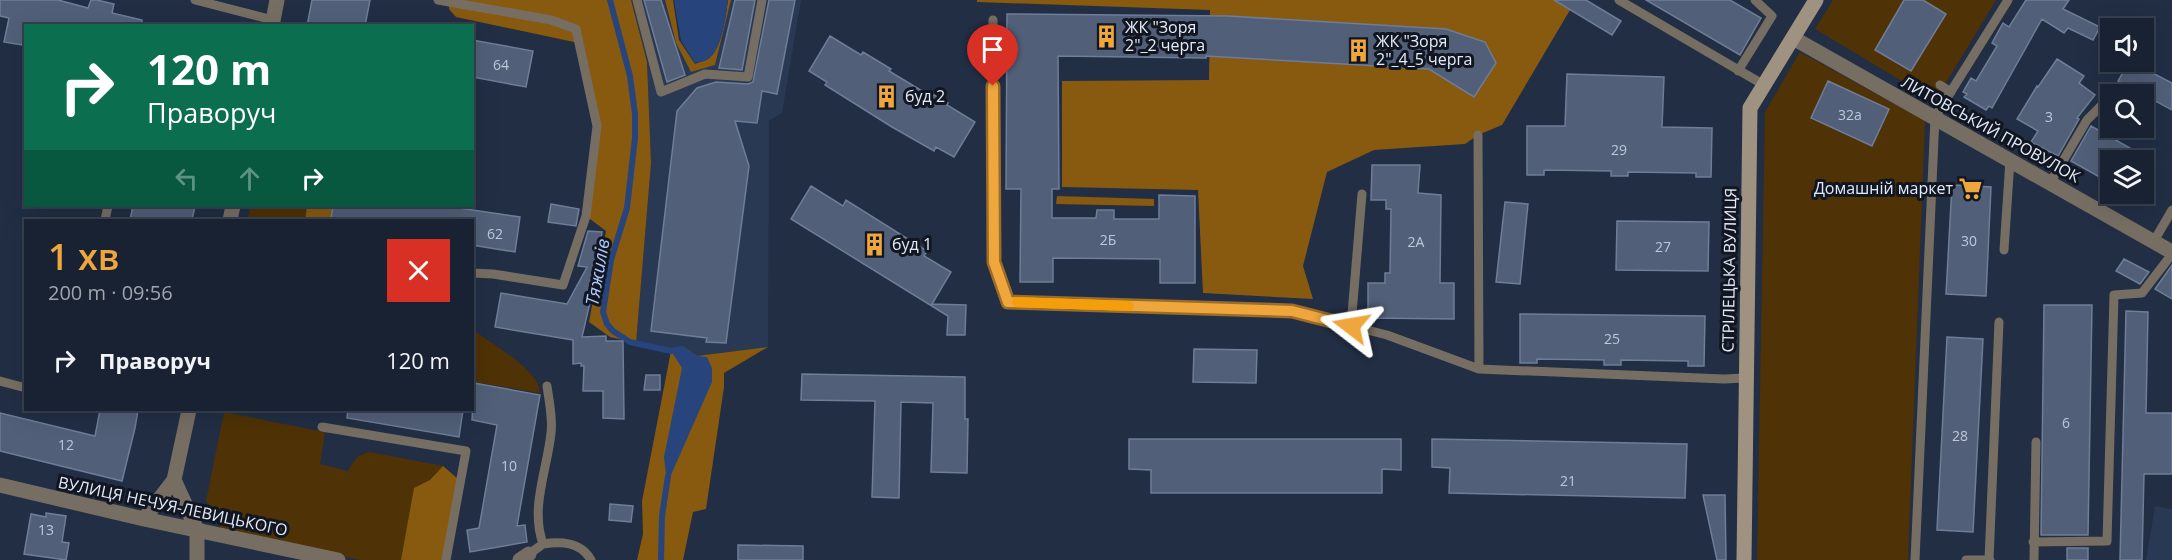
<!DOCTYPE html>
<html lang="uk">
<head>
<meta charset="utf-8">
<style>
  :root { --surface:#192233; --page:#222a3b; --text:#f1f3f6; --muted:#9fa4ac; --line:#373f4e; --accent:#efa73d }
  body { margin:0; font-family:"Open Sans",sans-serif; background:var(--page); color:var(--text); height:100vh; display:flex; flex-direction:column; font-size:22px; white-space:nowrap }
  * { box-sizing:border-box; margin:0 }
  p { font-size:20px; color:var(--muted) }
  .icon { flex:none; width:33px; height:33px; fill:none; stroke:currentColor; stroke-width:2; stroke-linecap:round; stroke-linejoin:round }
  .map { position:relative; flex:1; overflow:hidden }
  .details { position:absolute; left:24px; top:219px; width:450px; height:192px; display:flex; flex-direction:column; background:var(--surface); border-radius:0px; box-shadow:0 6px 24px #0002,0 0 0 2px var(--line) }
  .details>* { flex:none }
  .banner { position:absolute; left:24px; top:24px; width:450px; height:183px; border-radius:0px; box-shadow:0 6px 24px #0002,0 0 0 2px var(--line); background:#0b6e4f; color:#fff; overflow:hidden }
  .fabs { position:absolute; left:2100px; top:18px; display:grid; gap:12px }
  .fabs a { display:grid; place-items:center; width:54px; height:54px; border-radius:0px; background:var(--surface); box-shadow:0 6px 24px #0002,0 0 0 2px var(--line); font-size:30px }
  .pin { position:absolute; display:grid; place-items:center; width:51px; height:51px; color:#fff; margin:-62px -26px; border-radius:50% 50% 50% 0; rotate:-45deg; box-shadow:0 0 6px #0007 }
  .pin .icon { rotate:45deg }
  .me { position:absolute; width:66px; margin:-33px; rotate:284deg; stroke-linejoin:round; filter:drop-shadow(0 0 4px #0008) }
  .turn { display:flex; align-items:center; gap:21px; height:126px; padding:0 24px; font-size:27px }
  .turn .icon { width:78px; height:78px; stroke-width:2.5 }
  .turn b { display:block; font-size:42px; line-height:51px }
  .lanes { display:flex; align-items:center; height:57px; padding:0 24px; background:#0003; justify-content:center; gap:30px; direction:ltr }
  .lanes .off { opacity:.35 }
  .round { display:grid; place-items:center; flex:none; width:63px; height:63px; border-radius:0px; background:var(--page) }
  .head { display:flex; align-items:center; justify-content:space-between; height:102px; padding:0 24px }
  h1 { font-size:36px; font-weight:600; line-height:45px; color:var(--accent) }
  ul { padding:0; list-style:none }
  li { display:flex; align-items:center; gap:18px; height:78px; padding:0 24px }
  li div { flex:1 }
  li b { display:block; font-size:22px }
  li em { font-style:normal }
  .map>svg:first-child { display:block }
</style>
</head>
<body>
<div class="map">
<svg width="2172" height="560" viewBox="0 0 2172 560">
  <rect width="100%" height="100%" fill="#212e44"/>
  <!-- built -->
  <path fill="#293954" d="M631 0H665L676 43 691 72 715 65 730 0H801L782 113 769 121 768 347 697 356 685 348 671 351 636 343 651 163 647 62Z
    M2155 506 2172 509V560H2146Z"/>
  <!-- green -->
  <path fill="#4f3205" d="M1833 0H1996L1935 101 1815 29Z
    M1800 52 1925 121 1908 560H1757L1765 112Z
    M251 206H307L305 220H247Z
    M473 330C489 342 541 371 540 393L473 382Z
    M224 412 325 432 320 464 348 471C354 461 357 454 370 452L443 466 457 478 443 560H360L226 531 221 528 220 516 206 501Z"/>
  <!-- forest -->
  <path fill="#875a10" d="M449 0H631L647 62 651 163 636 343 610 337 589 322 606 231 586 216 597 126 579 43 456 17 449 9Z
    M665 0H673L679 40 695 64C699 62 705 61 708 59 722 50 726 15 728 0H731L715 65 691 72 676 43Z
    M977 0H1554L1570 10 1502 125 1478 135 1465 144 1374 150 1327 172 1303 266 1313 299 1203 293 1198 190 1062 187V81L1209 80 1210 10 977 2Z
    M1057 196 1154 199V206L1056 204Z
    M303 206H333L331 220H305L307 206Z
    M768 347 724 373V387L706 509 693 512 683 560H637L643 534 642 501 671 351 685 348 697 356Z
    M443 466 457 478 443 560H401L414 488 430 480Z"/>
  <!-- water -->
  <path fill="#27457c" d="M674 0H728C726 15 722 50 708 59 705 61 699 62 695 63L681 41Z
    M685 348 697 356 707 357 712 368V382L667 484 664 457 682 368 671 351Z"/>
  <g fill="none" stroke-linecap="round" stroke-linejoin="round">
    <!-- stream -->
    <path stroke="#27457c" stroke-width="6" d="M610 0 630 76 635 114V138L627 208 611 260 603 312 607 324 613 331 630 342 671 351 682 349
      M661 560 662 516 668 476"/>
  </g>
  <!-- building -->
  <path fill="#515f78" stroke="#6e7d98" stroke-width="1.5" d="M0 0H58L88 8 91 0H97L114 4 112 13 142 20 141 26H26L22 45 4 42 9 18 0 16Z
    M312 0H370L365 26H307Z
    M644 0H661L685 75 667 82Z
    M735 0H755L742 70 719 68Z
    M769 0H795L777 94 762 91 757 123 735 121 749 166 726 343 706 342 707 338 651 331 677 111 697 88 716 82 748 84 753 82Z
    M1554 0H1586L1621 21 1612 35Z
    M1646 0H1730L1761 18 1740 55Z
    M1904 0H1923L1946 14 1911 71 1875 50Z
    M2026 0H2069L2063 9 2100 27 2093 40 2068 28 2064 33 2042 19 1992 108 1989 106 1986 110 1964 97 1967 94 1963 92 1971 78 1976 81 1997 46 1992 43 2003 23 2009 27Z
    M1007 14 1228 16 1446 29 1485 42 1496 63 1474 97 1429 69 1206 56V58L1058 56 1059 189H1052V218H1096L1097 210H1114V219H1159V195L1195 196V283H1160V259L1053 258V282H1020L1021 189H1006Z
    M830 36 861 55 863 52 891 69 889 71 932 97 934 95 948 103 947 105 975 122 954 157 936 147 934 151 892 127 825 85 827 82 809 71Z
    M472 40 533 51 526 87 472 77Z
    M2057 59 2084 76 2079 83 2095 95 2077 118 2079 119 2058 156 2031 142 2038 131 2017 119 2037 86 2038 87Z
    M2129 62H2132L2172 83V110L2118 81Z
    M1567 74 1664 77 1662 127 1712 128 1711 177H1696V173L1628 172V176H1611V171L1544 170V175H1527V126H1565Z
    M1828 81 1889 109 1872 146 1811 118Z
    M2091 126 2151 160H2110V183L2071 161Z
    M1372 165H1420L1418 193 1441 195 1440 283H1454V319L1368 318V283H1385V273H1390L1391 209H1386V200H1371Z
    M1952 185 1991 187 1986 296 1946 294Z
    M811 186 843 206 846 200 927 251 924 256 951 272 932 304 966 305 965 335H947L948 316 791 219Z
    M1505 202 1528 204 1520 284 1496 282Z
    M551 204 579 209 576 226 548 222Z
    M133 206H195L192 220H130Z
    M333 206H445L520 217 515 252 472 245V220H331Z
    M1617 221 1709 222 1708 271 1616 270Z
    M588 231 602 232 594 285 582 337 606 336V341H623L624 419 603 418V391H583L584 366H581V363L573 364V340L495 327 501 293 567 304 587 267 578 266Z
    M2124 259 2149 272 2140 284 2116 271Z
    M2172 265V299L2155 289Z
    M2044 305H2092L2088 535H2041Z
    M2126 311 2148 312 2146 413H2172V474H2144L2142 560H2120Z
    M1520 314 1705 316 1704 366H1688V361L1621 360V365H1604V360L1537 359V363H1520Z
    M1947 337 1983 339 1973 532 1937 530Z
    M1194 349 1257 350 1256 383 1193 382Z
    M802 374 965 377V419H968L967 473 931 472 933 403 901 402 899 498 872 497 875 401 801 400Z
    M646 375H660V390H644Z
    M474 383 540 395 517 526 525 525 527 542 470 552 467 530 479 528 497 425 472 420Z
    M100 410H138L135 428 122 481 0 451V413L95 436Z
    M348 410H463L459 437 347 418Z
    M1129 439H1401V470L1382 469V493H1151V470L1129 469Z
    M1432 439 1687 444 1685 498 1449 493 1450 468 1432 467Z
    M1703 495H1725L1726 560H1717Z
    M610 504 633 506 631 522 609 520Z
    M46 513 66 516 62 542 69 543 66 560 24 554 31 514 46 517Z
    M738 545 803 546V560H738Z
    M2067 548H2088V560H2067Z"/>
  <g fill="none" stroke-linecap="round" stroke-linejoin="round">
    <!-- lane -->
    <path stroke="#776e63" stroke-width="9" d="M195 0 273 20
      M438 0 551 20 576 29 597 126 586 216 563 285 493 274 472 273
      M637 0 661 92 705 74 748 77 762 0
      M1619 0 1764 85
      M993 20 994 262 1008 302 1292 311 1387 335 1479 369 1724 379 1745 378
      M1738 71 1772 16 1755 0
      M1940 85 1951 92
      M1478 135 1479 369
      M2050 183 2087 120 2102 105 2110 104
      M105 220 108 206
      M2154 241 2172 210
      M2004 250 2010 160
      M1351 326 1362 194
      M0 381 26 388
      M322 427 466 451 446 560
      M2033 542 2107 541 2114 295 2142 293 2172 254
      M543 544C562 541 581 542 591 560
      M529 554 543 544C530 507 547 471 551 433 553 418 549 401 547 386
      M1915 560 1935 117 2008 0
      M1966 560H1990
      M1989 560 1999 322
      M2034 560 2036 442"/>
    <!-- street -->
    <path stroke="#776e63" stroke-width="15" d="M272 26 277 0
      M1793 38 2172 252
      M230 220 233 206
      M189 410 174 480 197 530V560
      M0 485 144 519 338 560
      M144 519 174 480
      M520 560 529 554"/>
    <!-- secondary -->
    <path stroke="#a09280" stroke-width="15" d="M1744 560 1750 108 1816 0"/>
  </g>
  <g fill="none" stroke-linecap="round" stroke-linejoin="round">
    <defs>
      <path id="route" d="M993 86 994 262 1008 302 1292 311 1351 326"/>
    </defs>
    <!-- route casing -->
    <use href="#route" stroke="#9b6d28" stroke-width="15"/>
    <!-- route -->
    <use href="#route" stroke="#efa73d" stroke-width="10"/>
    <!-- slow -->
    <path stroke="#f59e0b" stroke-width="10" d="M1017 302 1129 306"/>
  </g>
  <!-- icons -->
  <defs>
    <symbol id="building-bare" viewBox="-9 -9 18 18"><path d="M-4-6H4V6H1V3H-1V6H-4ZM-2.5-4.3h1.7v1.8h-1.7ZM.8-4.3h1.7v1.8H.8ZM-2.5-1h1.7V.8h-1.7ZM.8-1h1.7V.8H.8Z" fill="#efa73d" stroke="#111620" stroke-width="2.5" paint-order="stroke"/></symbol>
    <symbol id="supermarket-bare" viewBox="-9 -9 18 18"><path d="M-6-5.5h2.5l.6 2H6L4.5 2H-2.5L-4.4-4H-6ZM-1.5 3.2a1.3 1.3 0 1 0 .1 0ZM3 3.2a1.3 1.3 0 1 0 .1 0Z" fill="#efa73d" stroke="#111620" stroke-width="2.5" paint-order="stroke"/></symbol>
  </defs>
  <g fill-rule="evenodd">
    <use href="#building-bare" x="1090" y="20" width="33" height="33"/>
    <use href="#building-bare" x="1342" y="34" width="33" height="33"/>
    <use href="#building-bare" x="870" y="80" width="33" height="33"/>
    <use href="#supermarket-bare" x="1954" y="172" width="33" height="33"/>
    <use href="#building-bare" x="858" y="228" width="33" height="33"/>
  </g>
  <g text-anchor="middle" dominant-baseline="central" stroke-width="6" stroke-linejoin="round" paint-order="stroke">
    <!-- number labels -->
    <g font-size="14" fill="#bec8da">
      <text x="501" y="64">64</text>
      <text x="1850" y="114">32а</text>
      <text x="2049" y="116">3</text>
      <text x="1619" y="149">29</text>
      <text x="495" y="233">62</text>
      <text x="1108" y="239">2Б</text>
      <text x="1969" y="240">30</text>
      <text x="1416" y="241">2А</text>
      <text x="1663" y="246">27</text>
      <text x="1612" y="338">25</text>
      <text x="2066" y="422">6</text>
      <text x="1960" y="435">28</text>
      <text x="66" y="444">12</text>
      <text x="509" y="465">10</text>
      <text x="1568" y="480">21</text>
      <text x="46" y="529">13</text>
    </g>
    <!-- poi labels -->
    <g font-size="16" fill="#e2ebfa" stroke="#111620" text-anchor="start">
      <text x="1125" y="27">ЖК "Зоря<tspan x="1125" dy="18">2"_2 черга</tspan></text>
      <text x="1376" y="41">ЖК "Зоря<tspan x="1376" dy="18">2"_4_5 черга</tspan></text>
      <text x="905" y="96">буд 2</text>
      <text x="1953" y="188" text-anchor="end">Домашній маркет</text>
      <text x="892" y="244">буд 1</text>
    </g>
    <!-- street labels -->
    <g font-size="16" fill="#e2ebfa" stroke="#111620">
      <text transform="translate(1991 129) rotate(29)">ЛИТОВСЬКИЙ ПРОВУЛОК</text>
      <text transform="translate(1729 270) rotate(-89)">СТРІЛЕЦЬКА ВУЛИЦЯ</text>
      <text transform="translate(173 506) rotate(12)">ВУЛИЦЯ НЕЧУЯ-ЛЕВИЦЬКОГО</text>
    </g>
    <!-- water labels -->
    <g font-size="18" font-style="italic" fill="#adc9fd" stroke="#111620">
      <text transform="translate(597 272) rotate(-80)">Тяжилів</text>
    </g>
  </g>
</svg>
<div class="fabs">
<a><svg class="icon" aria-label="sound" viewBox="0 0 24 24"><path d="M4 9h4l5-4v14l-5-4H4zM17 9q2 3 0 6"/></svg></a>
<a><svg class="icon" aria-label="search" viewBox="0 0 24 24"><circle cx="10" cy="10" r="6"/><path d="M15 15l6 6"/></svg></a>
<a><svg class="icon" aria-label="layers" viewBox="0 0 24 24"><path d="M12 4l9 5-9 5-9-5zM3 14l9 5 9-5"/></svg></a>
</div>
<div class="pin" style="left:993px;top:86px;background:#d93025"><svg class="icon" aria-label="arrive" viewBox="0 0 24 24"><path d="M6 21V4h12l-3 4 3 4H6"/></svg></div>
<svg class="me" style="left:1351px;top:326px" viewBox="-20 -20 40 40"><path d="M0-17L14 15 0 8-14 15z" fill="#efa73d" stroke="#fff" stroke-width="4"/></svg>
<div class="banner">
<div class="turn"><svg class="icon" aria-label="right" viewBox="0 0 24 24"><path d="M7 20v-9h11M14 6l5 5-5 5"/></svg><div><b>120 m</b>Праворуч</div></div>
<div class="lanes"><svg class="icon off" aria-label="left" viewBox="0 0 24 24"><path d="M17 20v-9H6M10 6l-5 5 5 5"/></svg><svg class="icon off" aria-label="ahead" viewBox="0 0 24 24"><path d="M12 20V5M6 11l6-6 6 6"/></svg><svg class="icon" aria-label="right" viewBox="0 0 24 24"><path d="M7 20v-9h11M14 6l5 5-5 5"/></svg></div>
</div>
<section class="details">
<div class="head"><div><h1>1 хв</h1><p>200 m · 09:56</p></div><a class="round" style="background:#d93025;color:#fff"><svg class="icon" aria-label="close" viewBox="0 0 24 24"><path d="M6 6l12 12M18 6L6 18"/></svg></a></div>
<ul>
<li><svg class="icon" aria-label="right" viewBox="0 0 24 24"><path d="M7 20v-9h11M14 6l5 5-5 5"/></svg><div><b>Праворуч</b></div><em>120 m</em></li>
</ul>
</section>
</div>
</body>
</html>
